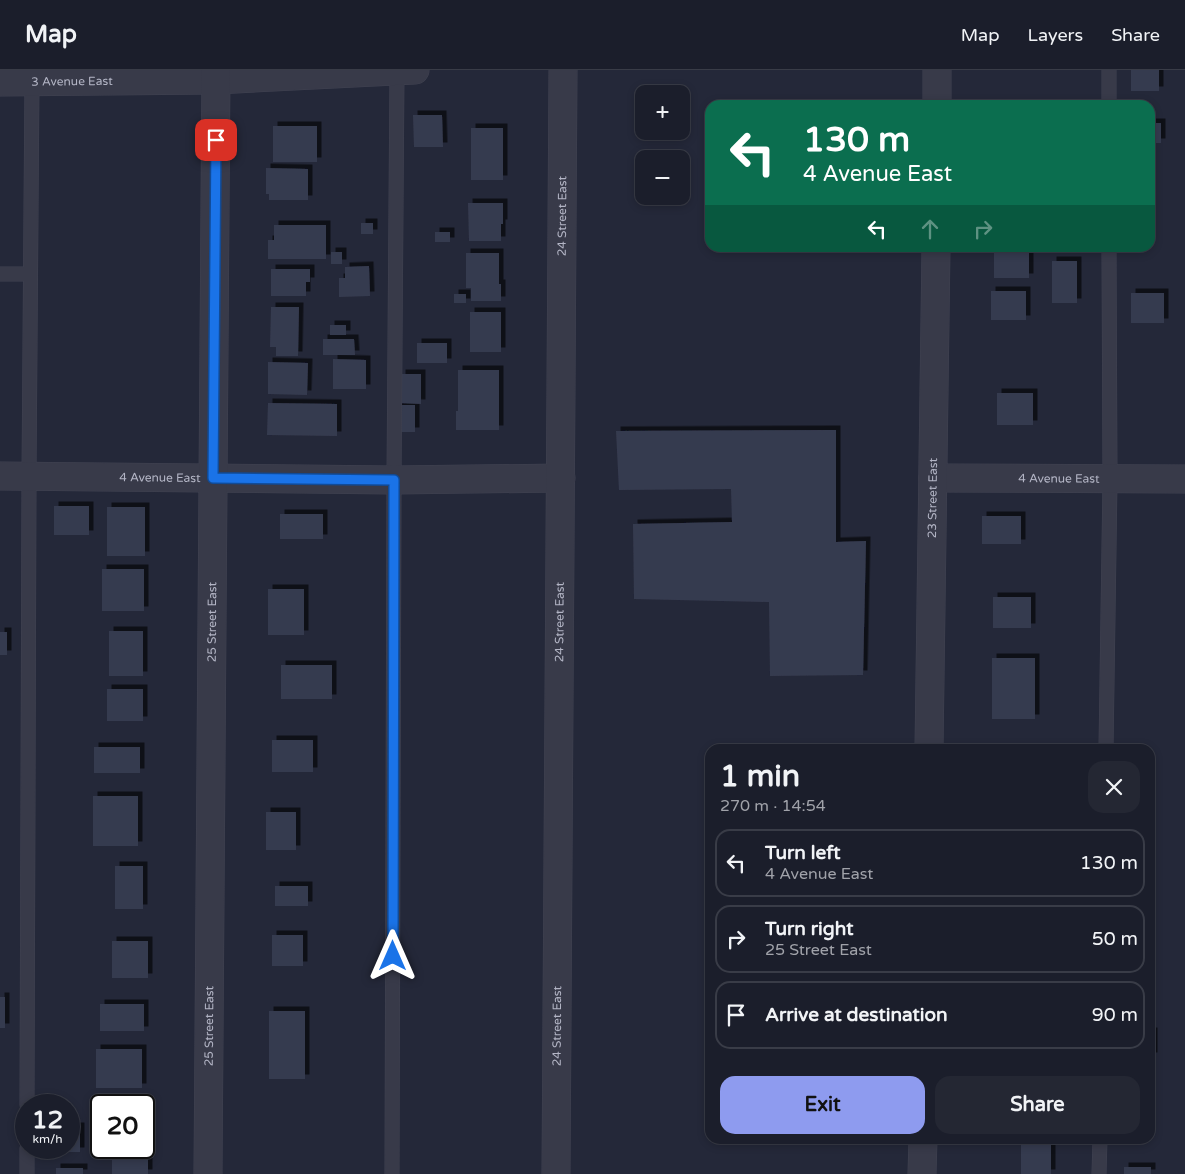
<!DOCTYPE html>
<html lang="en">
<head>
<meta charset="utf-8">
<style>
  :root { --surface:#1b1e2b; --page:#242733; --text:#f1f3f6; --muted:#a0a2a9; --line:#393c47; --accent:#8e9bef }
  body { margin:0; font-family:"Varela Round",sans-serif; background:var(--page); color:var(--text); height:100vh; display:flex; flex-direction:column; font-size:19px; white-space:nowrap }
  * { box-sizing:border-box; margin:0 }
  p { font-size:16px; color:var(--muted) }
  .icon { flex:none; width:28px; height:28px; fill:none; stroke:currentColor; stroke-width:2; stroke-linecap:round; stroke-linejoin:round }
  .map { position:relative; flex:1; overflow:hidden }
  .side { position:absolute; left:705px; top:674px; width:450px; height:400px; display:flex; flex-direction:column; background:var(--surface); border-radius:15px; box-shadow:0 2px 8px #0003,0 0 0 1px var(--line) }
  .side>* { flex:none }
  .guide { position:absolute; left:705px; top:30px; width:450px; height:152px; border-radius:15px; box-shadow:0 2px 8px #0003,0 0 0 1px var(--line); background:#0b6e4f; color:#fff; overflow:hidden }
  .fabs { position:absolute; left:635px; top:15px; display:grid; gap:10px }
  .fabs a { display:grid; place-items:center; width:55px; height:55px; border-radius:10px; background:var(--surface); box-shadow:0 2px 8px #0003,0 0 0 1px var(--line); font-size:25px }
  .speed { position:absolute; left:15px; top:1024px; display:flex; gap:10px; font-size:25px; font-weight:700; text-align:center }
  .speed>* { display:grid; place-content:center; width:65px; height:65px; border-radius:50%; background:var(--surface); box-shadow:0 2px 8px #0003,0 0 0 1px var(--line); line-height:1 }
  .speed small { font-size:12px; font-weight:400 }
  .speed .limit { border:2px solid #111; border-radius:8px; background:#fff; color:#111 }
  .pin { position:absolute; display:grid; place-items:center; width:42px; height:42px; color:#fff; margin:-21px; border-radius:10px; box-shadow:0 2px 8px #0006 }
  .me { position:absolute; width:55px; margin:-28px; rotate:0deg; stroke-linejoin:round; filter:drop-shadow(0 0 4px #0008) }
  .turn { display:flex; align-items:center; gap:18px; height:105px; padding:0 15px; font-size:22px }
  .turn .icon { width:65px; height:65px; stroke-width:2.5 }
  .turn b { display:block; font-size:35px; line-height:42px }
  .lanes { display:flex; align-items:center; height:48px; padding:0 15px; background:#0003; justify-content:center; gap:25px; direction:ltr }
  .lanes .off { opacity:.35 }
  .round { display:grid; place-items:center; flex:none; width:52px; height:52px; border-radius:15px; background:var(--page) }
  .summary { display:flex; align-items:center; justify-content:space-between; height:85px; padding:0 15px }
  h1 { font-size:30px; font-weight:700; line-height:38px }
  .button { display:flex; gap:10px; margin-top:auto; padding:10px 15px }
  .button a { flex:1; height:58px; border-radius:15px; background:var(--accent); color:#111; font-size:20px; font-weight:700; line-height:58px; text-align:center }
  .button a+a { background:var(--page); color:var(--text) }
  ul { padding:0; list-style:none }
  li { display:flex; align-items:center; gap:15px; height:68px; margin:0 10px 8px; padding:0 5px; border:2px solid var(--line); border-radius:15px }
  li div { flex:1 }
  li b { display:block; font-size:19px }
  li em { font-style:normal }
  header { display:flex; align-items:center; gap:30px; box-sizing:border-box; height:70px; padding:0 25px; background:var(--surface); border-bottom:1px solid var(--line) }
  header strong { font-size:24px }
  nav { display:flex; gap:28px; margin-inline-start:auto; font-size:18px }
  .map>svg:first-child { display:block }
</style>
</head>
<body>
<header>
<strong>Map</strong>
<nav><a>Map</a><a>Layers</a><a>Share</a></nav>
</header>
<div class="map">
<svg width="1185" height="1104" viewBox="0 0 1185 1104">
  <defs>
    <filter id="shadow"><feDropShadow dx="4.5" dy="-4.5" stdDeviation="0" flood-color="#0009"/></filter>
  </defs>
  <rect width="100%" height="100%" fill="#242839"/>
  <!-- building -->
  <path fill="#363b4f" filter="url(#shadow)" d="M1131 0H1159V21H1131Z
    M413 45H442L443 77H414Z
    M1150 53H1161V73H1150Z
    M273 56H317V92H273Z
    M471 58H503V110H471Z
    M266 98 308 99V130H269V124H266Z
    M468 133H503V154H501V171H469Z
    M361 153H373V164H361Z
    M274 155H326V189H268V170H274Z
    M435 162H450V172H435Z
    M994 178H1029V208H994Z
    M331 182H342V194H331Z
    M466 183H499V214H501V231H471V218H466Z
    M1052 191H1077V233H1052Z
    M369 196 370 226 339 227V208H345V197Z
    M271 199H310V212H306V226H271Z
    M991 221H1026V250H991Z
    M1131 223H1164V253H1131Z
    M454 224H466V233H454Z
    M271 237H299L298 286H276V277H270Z
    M470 242H501V282H470Z
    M330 255H346V265H330Z
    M323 269H354L355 285H323Z
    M417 273H447V293H417Z
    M333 289 366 290V319H333Z
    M268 292 308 293 307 325 268 324Z
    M458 300H499V360H456V341H458Z
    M401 304H421V334L401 333Z
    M997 323H1033V355H997Z
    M268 333 337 334V366L267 365Z
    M396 335H415V362H396Z
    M836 360V472L866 471 863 605 770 606 769 532 634 529 633 454 732 452 731 419 619 420 616 361Z
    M54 436H89V465H54Z
    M107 437H145V486H107Z
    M280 444H323V469H280Z
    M982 446H1021V474H982Z
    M102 499H144V541H102Z
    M268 519H304V565H268Z
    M993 527H1031V558H993Z
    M109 561H143V606H109Z
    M0 562H7V585H0Z
    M992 588H1035V649H992Z
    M281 595H332V629H281Z
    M107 619H143V651H107Z
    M272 670H313V702H272Z
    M94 677H140V703H94Z
    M93 726H138V776H93Z
    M266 742H296V780H266Z
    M115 796H143V839H115Z
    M275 816H308V836H275Z
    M272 865H303V896H272Z
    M112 871H148V908H112Z
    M0 927H5V958H0Z
    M100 934H144V961H100Z
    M269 941H305V1009H269Z
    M1150 962H1153V987H1150Z
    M96 979H142V1018H96Z
    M144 1034H147V1072H144Z
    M69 1057H80V1082H50V1078H69Z
    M1021 1069H1051V1104H1021Z
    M112 1086H148V1104H112Z
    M1124 1097H1151V1104H1124Z
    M56 1098H83V1104H56Z"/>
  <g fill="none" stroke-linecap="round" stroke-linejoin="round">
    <defs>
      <path id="lane" d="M1109 0V35
        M0 204H30
        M1106 679 1110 410 1109 178
        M27 1035 29 406 32 8
        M27 1104V1078
        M392 1104 394 410 397 0
        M1099 1104 1100 1069"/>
      <g id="street">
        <path id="s1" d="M0 12 216 10 415 0"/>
        <path d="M937 35V0"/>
        <path id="s2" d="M0 406 394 410 561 408"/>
        <path id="s3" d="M933 408 1185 409"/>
        <path id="s4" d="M929 679 936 178"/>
        <path id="s5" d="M208 1104 216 0"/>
        <path id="s6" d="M556 1104 563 0"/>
        <path d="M922 1104 923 1069"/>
      </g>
    </defs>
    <!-- lane casing -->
    <use href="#lane" stroke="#414352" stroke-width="15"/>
    <!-- street casing -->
    <use href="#street" stroke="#414352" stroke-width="29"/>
    <!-- lane -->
    <use href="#lane" stroke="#383a49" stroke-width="14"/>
    <!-- street -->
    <use href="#street" stroke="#383a49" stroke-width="28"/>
  </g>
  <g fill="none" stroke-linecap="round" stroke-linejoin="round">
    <defs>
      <path id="route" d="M216 70 213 408 394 410 393 886"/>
    </defs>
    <!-- route casing -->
    <use href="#route" stroke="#114b97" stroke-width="12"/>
    <!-- route -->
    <use href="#route" stroke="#1a73e8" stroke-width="9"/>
  </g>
  <g text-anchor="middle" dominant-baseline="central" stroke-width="5" stroke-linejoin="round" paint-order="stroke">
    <!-- street labels -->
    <g font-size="12" fill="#b3b5c5" stroke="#1d202e">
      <text stroke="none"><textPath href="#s1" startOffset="72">3 Avenue East</textPath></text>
      <text stroke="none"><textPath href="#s6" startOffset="958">24 Street East</textPath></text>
      <text stroke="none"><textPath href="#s2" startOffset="160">4 Avenue East</textPath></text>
      <text stroke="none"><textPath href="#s3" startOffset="126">4 Avenue East</textPath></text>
      <text stroke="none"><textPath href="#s4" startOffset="251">23 Street East</textPath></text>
      <text stroke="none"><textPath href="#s5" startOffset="552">25 Street East</textPath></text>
      <text stroke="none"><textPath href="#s6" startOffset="552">24 Street East</textPath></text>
      <text stroke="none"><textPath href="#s5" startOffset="148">25 Street East</textPath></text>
      <text stroke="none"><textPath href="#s6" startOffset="148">24 Street East</textPath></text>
    </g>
  </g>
</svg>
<div class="fabs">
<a>+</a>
<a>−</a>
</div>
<div class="speed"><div>12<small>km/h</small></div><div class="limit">20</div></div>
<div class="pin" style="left:216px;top:70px;background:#d93025"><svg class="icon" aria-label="arrive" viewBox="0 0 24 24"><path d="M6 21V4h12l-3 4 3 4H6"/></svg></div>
<svg class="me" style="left:393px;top:886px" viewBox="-20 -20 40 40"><path d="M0-17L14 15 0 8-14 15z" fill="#1a73e8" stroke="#fff" stroke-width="4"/></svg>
<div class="guide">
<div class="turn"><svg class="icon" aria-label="left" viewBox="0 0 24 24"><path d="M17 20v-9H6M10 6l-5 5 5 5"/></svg><div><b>130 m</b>4 Avenue East</div></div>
<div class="lanes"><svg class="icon" aria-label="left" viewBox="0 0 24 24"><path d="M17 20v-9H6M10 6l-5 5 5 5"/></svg><svg class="icon off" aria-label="ahead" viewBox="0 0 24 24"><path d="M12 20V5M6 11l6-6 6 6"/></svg><svg class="icon off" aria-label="right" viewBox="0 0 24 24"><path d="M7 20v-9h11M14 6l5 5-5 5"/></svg></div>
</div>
<section class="side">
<div class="summary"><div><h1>1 min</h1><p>270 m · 14:54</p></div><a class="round"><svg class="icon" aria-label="close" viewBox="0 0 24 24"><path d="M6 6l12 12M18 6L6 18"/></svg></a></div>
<ul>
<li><svg class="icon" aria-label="left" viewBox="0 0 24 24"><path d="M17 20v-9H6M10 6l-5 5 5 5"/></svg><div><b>Turn left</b><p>4 Avenue East</p></div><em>130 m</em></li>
<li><svg class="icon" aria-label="right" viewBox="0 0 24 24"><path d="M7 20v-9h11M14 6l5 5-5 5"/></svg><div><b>Turn right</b><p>25 Street East</p></div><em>50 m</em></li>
<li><svg class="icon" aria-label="arrive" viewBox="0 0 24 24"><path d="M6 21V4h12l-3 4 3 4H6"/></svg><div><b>Arrive at destination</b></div><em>90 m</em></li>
</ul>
<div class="button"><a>Exit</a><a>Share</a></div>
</section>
</div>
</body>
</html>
